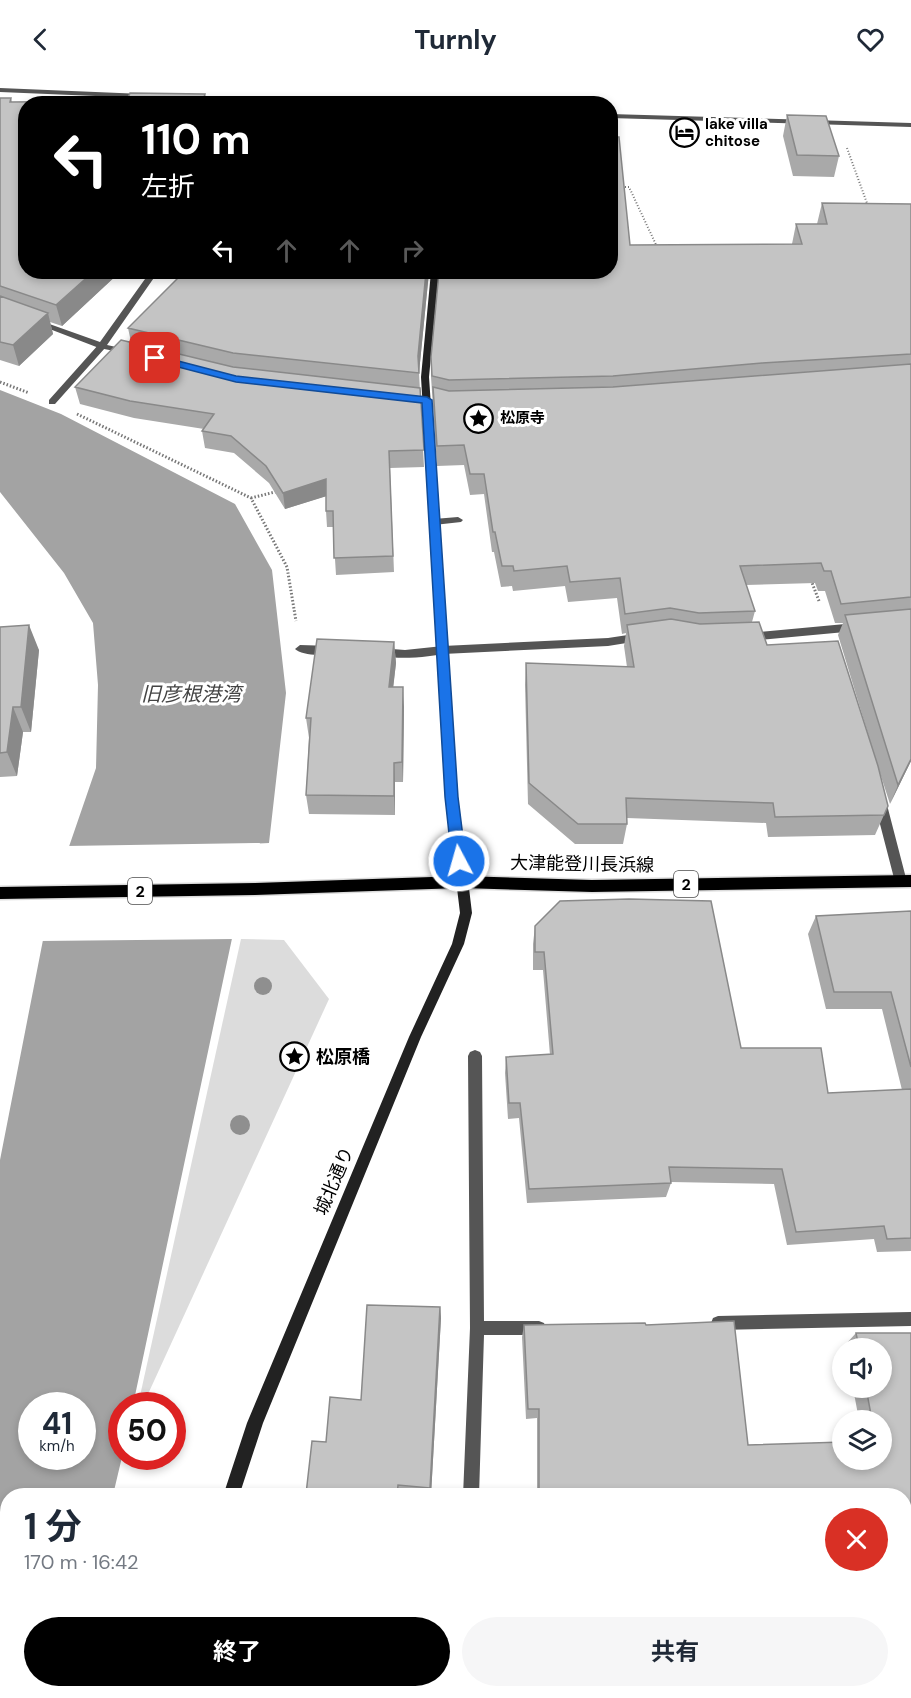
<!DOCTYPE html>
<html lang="ja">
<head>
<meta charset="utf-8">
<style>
  :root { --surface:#fff; --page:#f6f6f7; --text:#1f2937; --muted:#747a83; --accent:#000 }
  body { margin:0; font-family:"DM Sans","Noto Sans JP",sans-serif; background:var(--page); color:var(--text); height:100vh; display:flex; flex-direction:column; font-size:22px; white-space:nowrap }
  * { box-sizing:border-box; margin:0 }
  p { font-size:20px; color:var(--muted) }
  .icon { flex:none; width:33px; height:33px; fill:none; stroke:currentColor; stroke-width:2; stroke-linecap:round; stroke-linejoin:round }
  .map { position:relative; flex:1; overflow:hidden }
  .panel { position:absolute; left:0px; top:1410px; width:912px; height:210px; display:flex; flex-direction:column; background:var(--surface); border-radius:24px 24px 0 0; box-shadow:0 3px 9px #0003 }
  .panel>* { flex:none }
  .banner { position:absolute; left:18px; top:18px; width:600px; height:183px; border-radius:24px; box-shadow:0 3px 9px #0003; background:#000; color:#fff; overflow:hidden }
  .controls { position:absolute; left:832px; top:1260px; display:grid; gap:12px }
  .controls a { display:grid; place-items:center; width:60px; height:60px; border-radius:50%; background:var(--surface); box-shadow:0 3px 9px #0003; font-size:30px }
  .speed { position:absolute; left:18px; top:1314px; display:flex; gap:12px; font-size:30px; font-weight:700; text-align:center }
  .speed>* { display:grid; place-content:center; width:78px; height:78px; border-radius:50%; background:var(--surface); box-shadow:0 3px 9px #0003; line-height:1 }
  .speed small { font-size:15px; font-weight:400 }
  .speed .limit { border:9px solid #d22; background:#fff; color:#111 }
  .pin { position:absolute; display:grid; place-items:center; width:51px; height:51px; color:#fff; margin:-26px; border-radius:12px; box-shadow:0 3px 9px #0006 }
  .me { position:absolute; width:66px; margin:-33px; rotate:354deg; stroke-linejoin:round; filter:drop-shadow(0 0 4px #0008) }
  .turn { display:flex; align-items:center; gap:21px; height:126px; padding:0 24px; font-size:27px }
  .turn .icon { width:78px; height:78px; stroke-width:2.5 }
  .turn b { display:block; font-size:42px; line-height:51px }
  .lanes { display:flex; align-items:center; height:57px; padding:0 24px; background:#0003; justify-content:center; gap:30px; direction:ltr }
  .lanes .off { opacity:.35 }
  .round { display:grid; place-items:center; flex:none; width:63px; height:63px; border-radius:32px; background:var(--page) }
  .summary { display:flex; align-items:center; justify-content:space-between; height:102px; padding:0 24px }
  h1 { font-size:36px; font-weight:700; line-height:45px }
  .action { display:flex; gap:12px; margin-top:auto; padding:12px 24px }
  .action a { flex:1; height:69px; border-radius:36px; background:var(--accent); color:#fff; font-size:24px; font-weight:700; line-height:69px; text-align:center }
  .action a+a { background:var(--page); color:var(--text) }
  header { display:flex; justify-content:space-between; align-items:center; height:78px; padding:0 24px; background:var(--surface); font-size:27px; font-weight:700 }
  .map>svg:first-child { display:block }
</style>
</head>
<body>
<header><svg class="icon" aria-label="back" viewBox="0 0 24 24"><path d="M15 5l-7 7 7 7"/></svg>Turnly<svg class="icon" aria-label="heart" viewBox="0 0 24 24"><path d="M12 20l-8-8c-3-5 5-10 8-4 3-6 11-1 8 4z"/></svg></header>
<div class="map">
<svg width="911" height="1620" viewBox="0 0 911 1620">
  <rect width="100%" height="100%" fill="#fff"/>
  <!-- green -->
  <path fill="#dcdcdc" d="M241 861 284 862 329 921 143 1327H138Z"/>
  <!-- water -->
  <path fill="#a3a3a3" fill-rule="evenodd" d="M0 312 61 336 235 426 272 492 286 615 269 765 246 766 234 851 133 1327 122 1328V1379L113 1417 8 1418V1612L72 1613 70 1620H0V1082L51 821 96 690 98 607 93 545 64 495 0 414ZM32 1328H82V1378H32Z"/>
  <!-- pier -->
  <path fill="#fff" d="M260 765 259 768H248L235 861 40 863 48 820 66 768Z"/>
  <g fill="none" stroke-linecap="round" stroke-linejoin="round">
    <defs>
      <path id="primary" d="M911 797V809L592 814 461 810 255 817 0 821V809L255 805 461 798 592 802Z"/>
    </defs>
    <!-- primary casing -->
    <use href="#primary" stroke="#dbdbdb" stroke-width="3"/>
    <!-- path-far1 -->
    <path stroke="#777" stroke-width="2" stroke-dasharray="1 2" stroke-linecap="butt" d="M847 70 868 128
      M610 109H629L658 171"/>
    <!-- path -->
    <path stroke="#777" stroke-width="3" stroke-dasharray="1.5 2" stroke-linecap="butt" d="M0 304 29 315
      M77 336 251 420 287 489 296 543
      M251 420 279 413
      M811 502 819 523"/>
    <!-- lane -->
    <path fill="#555" fill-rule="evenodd" d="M102 265 105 266V270L55 326H49V322L99 266Z
      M458 439 463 442 461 444 434 447 429 444 434 441Z
      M300 567 332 568 337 572C330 579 302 578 295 571Z
      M443 568 447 569 448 572 447 575C432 579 385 584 374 574L379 570 405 572Z"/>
    <!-- street -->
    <path fill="#555" fill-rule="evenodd" d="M0 10 143 16 147 18 143 20 0 14Z
      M187 18 312 24 315 26H258L190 22H187Z
      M610 36 911 45V49L610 40Z
      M150 194H158L107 267 130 272V276L99 270 34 245 41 243 100 264Z
      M856 545 861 549 856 553 748 563 743 559 748 555Z
      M641 555 646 559 645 562 608 568 443 576 438 572 443 568 608 560Z
      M880 718 886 723 907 804 905 807H897L895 804 874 723Z
      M475 972 480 974 482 978 484 1243H539L544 1245 546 1250 544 1255 539 1257H484L479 1418H463L470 1250 468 978 470 974Z
      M911 1234V1248L718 1252 713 1250 711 1245 713 1240 718 1238Z
      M457 1612H473L474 1620H456Z"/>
    <!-- secondary -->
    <path fill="#222" fill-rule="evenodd" d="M431 194H439L429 299 458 719 472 835 464 866 421 959 263 1345 239 1418H223L247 1345 409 959 452 866 460 835 446 719 421 299Z
      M170 1612H187L186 1620H168Z"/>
    <!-- primary -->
    <use href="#primary" fill="#000" fill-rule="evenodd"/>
  </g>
  <!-- trees -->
  <g fill="#8f8f8f">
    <circle cx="263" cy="908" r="9"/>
    <circle cx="240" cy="1047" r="10"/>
  </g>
  <!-- wall -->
  <path fill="#a9a9a9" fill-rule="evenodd" d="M205 16 206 26H26L120 194 62 248 50 244 53 256 19 288 0 282V20H11L12 24 127 23Z
    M787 37 839 78 834 99 793 98 783 58Z
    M822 125 911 126V683L890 726 879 692 888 728 875 757 768 759 766 745 627 740V746L623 766H575L528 726 525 607 526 585 627 589 624 568 626 555 622 556 617 520 568 524 565 508 513 513 512 508 501 509 494 474H492L484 416 470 417 464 387 437 388 431 299V279L630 167 792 166 796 146H817ZM815 505 818 513H825L835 545H843L838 557 875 679 767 567 752 544 755 533 746 507Z
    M429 194 419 294 424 389 390 390 394 494 336 497 333 449H327L326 433V418L285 431 269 405 234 375 205 370 202 353 204 351 134 340 80 326 75 309 131 264 128 250Z
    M0 549 39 572 31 654H23L17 698 0 699Z
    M394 564 396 585 393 609 404 629 403 704H395V737L309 736 306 717 309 660 306 640Z
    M911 833V1173L877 1174 874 1161 787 1167 774 1106 671 1104V1105L666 1119 527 1125 519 1040 508 1041 505 995 506 979 550 977 543 892H533V866L535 848 741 970 828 1015 902 1012 882 931H826L808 856 816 838Z
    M440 1229 441 1240 431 1417 400 1415 399 1418H300L306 1416 326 1364Z
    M524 1247H646L748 1367 882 1382V1342H859L853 1310H882V1270H846V1266L856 1255H911V1528H904V1418H530L531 1413H537V1340L526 1341 522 1259Z
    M257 1612H378V1620L263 1615Z"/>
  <!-- shaded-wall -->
  <path fill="#898989" d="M205 16 206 26H202Z
    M93 194H120L62 248 56 227Z
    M426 194H430H429L419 295 418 278Z
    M48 235 53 256 19 288 13 267Z
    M326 401 327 418 285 431 283 415Z
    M29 547 39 572 31 654 21 629Z
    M394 564 396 585 391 629 389 609Z
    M403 609 404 629 403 704 402 684Z
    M13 629 23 654 17 698 7 674Z
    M911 681V683L890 726 898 707Z
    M394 685 395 704V737L394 718Z
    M440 1229 441 1240 431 1417 430 1410Z
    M376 1612H378V1620H375Z"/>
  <!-- building -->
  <path fill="#c4c4c4" stroke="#898989" stroke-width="1.5" d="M130 15 205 16 202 26H26V194H93L56 227 0 208V20H11L10 24 127 23Z
    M298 21 362 23 361 26H296Z
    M787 37 826 38 839 78 797 77Z
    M610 59H619L630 167 802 166 796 146H827L822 125 911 126V276L762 285 613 298 449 302 432 298 431 279 439 194H610Z
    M184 194H426L418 278 419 295 233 275 128 250Z
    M0 218 48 235 13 267 0 264Z
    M121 262 233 289 420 310 424 372 389 373 393 478 334 480 333 433H326V401L283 415 266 388 231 358 202 353 214 336 130 323 75 309Z
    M911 286V519L841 526 831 493H824L821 485 740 488 755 533 699 535 670 530 625 536 620 500 570 504 567 488 514 493 513 488H502L495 454H493L484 396H470L464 367 437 368 433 309 449 313 613 309Z
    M911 531V681L898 707 845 537Z
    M671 541 700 546 759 544 767 567 838 563 878 688 888 728 884 737 775 739 773 725 626 720 627 746H578L529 705 526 585 634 589 627 547Z
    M29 547 21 629H13L7 674 0 675V549Z
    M317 561 394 564 389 609H403L402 684 394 685V718L306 717 311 640H306Z
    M629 821 711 823 741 970H821L828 1015 911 1011V1160L887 1161 884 1148 796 1154 782 1091 669 1089 671 1105 529 1111 520 1025H509L506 979 553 976 544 874H535V848L560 823Z
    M911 833V989L891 914H834L816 838Z
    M367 1227 440 1229 430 1410 398 1407 397 1418H300V1416H306L312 1363 326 1364 330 1319 361 1322Z
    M734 1243 748 1367 843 1364V1382H882V1342H872L866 1310H882V1270H859L856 1255H911V1523H904V1418H531V1413H539V1331H528L524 1247 645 1245 646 1247Z
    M257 1612H376L375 1620H284L285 1615 257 1613Z
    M522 1612H808V1620H522Z"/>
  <!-- route -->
  <path fill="#1a73e8" stroke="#114b97" stroke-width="1.5" d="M155 277 236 298 427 319 432 322 458 719 466 783 464 787H454L452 783 445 719 422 325 236 304 151 282V278Z"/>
  <!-- icons -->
  <defs>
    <symbol id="hotel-ring" viewBox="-11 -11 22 22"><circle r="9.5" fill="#fff" stroke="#000" stroke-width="1.5"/><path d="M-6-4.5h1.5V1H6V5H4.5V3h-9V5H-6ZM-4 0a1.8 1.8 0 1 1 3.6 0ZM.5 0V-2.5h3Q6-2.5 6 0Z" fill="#000"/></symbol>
    <symbol id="sight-ring" viewBox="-11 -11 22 22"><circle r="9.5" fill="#fff" stroke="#000" stroke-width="1.5"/><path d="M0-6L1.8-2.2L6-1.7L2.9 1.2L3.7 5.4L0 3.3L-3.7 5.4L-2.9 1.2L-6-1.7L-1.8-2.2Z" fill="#000"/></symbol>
  </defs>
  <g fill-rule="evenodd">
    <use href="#hotel-ring" x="668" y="38" width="33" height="33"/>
    <use href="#sight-ring" x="462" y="324" width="33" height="33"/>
    <use href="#sight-ring" x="278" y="962" width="33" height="33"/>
  </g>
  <g text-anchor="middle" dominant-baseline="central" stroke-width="6" stroke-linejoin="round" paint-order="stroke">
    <!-- far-poi labels -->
    <g font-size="15" font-weight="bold" fill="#000" stroke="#fff" text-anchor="start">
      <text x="705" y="46">lake villa<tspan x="705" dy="17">chitose</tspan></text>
      <text x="500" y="340">松原寺</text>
    </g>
    <!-- shield labels -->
    <g fill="#fff" stroke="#4c4c4c" stroke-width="1.5">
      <rect x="674" y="793" width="24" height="26" rx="4.5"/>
      <rect x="128" y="800" width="24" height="26" rx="4.5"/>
    </g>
    <g font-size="16" font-weight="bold" fill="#000">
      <text x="686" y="806">2</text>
      <text x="140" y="813">2</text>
    </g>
    <!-- street labels -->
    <g font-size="18" fill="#000" stroke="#fff">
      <text transform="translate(582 786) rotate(1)">大津能登川長浜線</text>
      <text transform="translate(334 1103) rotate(-67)">城北通り</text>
    </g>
    <!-- poi labels -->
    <g font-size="18" font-weight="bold" fill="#000" stroke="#fff" text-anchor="start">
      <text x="316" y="979">松原橋</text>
    </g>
    <!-- water labels -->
    <g font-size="20" font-style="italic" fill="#444" stroke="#fff">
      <text x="191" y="616">旧彦根港湾</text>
    </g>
  </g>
</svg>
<div class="controls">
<a><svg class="icon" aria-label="sound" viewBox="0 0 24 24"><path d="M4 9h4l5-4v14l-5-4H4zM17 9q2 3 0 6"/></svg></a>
<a><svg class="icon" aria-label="layers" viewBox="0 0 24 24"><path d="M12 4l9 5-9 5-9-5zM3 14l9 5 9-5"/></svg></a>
</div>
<div class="speed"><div>41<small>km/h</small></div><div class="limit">50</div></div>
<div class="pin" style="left:155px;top:280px;background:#d93025"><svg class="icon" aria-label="arrive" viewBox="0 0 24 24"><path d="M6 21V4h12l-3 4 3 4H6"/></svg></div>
<svg class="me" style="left:459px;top:783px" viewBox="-20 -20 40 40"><circle r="17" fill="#1a73e8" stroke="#fff" stroke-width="3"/><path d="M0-11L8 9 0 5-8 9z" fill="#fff"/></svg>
<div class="banner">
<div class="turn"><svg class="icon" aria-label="left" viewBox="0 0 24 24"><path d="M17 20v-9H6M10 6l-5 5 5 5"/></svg><div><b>110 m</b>左折</div></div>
<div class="lanes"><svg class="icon" aria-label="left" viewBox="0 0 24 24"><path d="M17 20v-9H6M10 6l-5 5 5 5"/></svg><svg class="icon off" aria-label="ahead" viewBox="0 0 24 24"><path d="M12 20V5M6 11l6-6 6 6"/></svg><svg class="icon off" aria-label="ahead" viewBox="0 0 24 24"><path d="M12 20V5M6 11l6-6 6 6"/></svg><svg class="icon off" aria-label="right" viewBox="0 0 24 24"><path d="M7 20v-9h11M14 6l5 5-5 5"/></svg></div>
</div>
<section class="panel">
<div class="summary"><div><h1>1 分</h1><p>170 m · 16:42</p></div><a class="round" style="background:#d93025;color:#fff"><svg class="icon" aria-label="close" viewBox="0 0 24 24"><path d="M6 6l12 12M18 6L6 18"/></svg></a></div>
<div class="action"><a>終了</a><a>共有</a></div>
</section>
</div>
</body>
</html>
